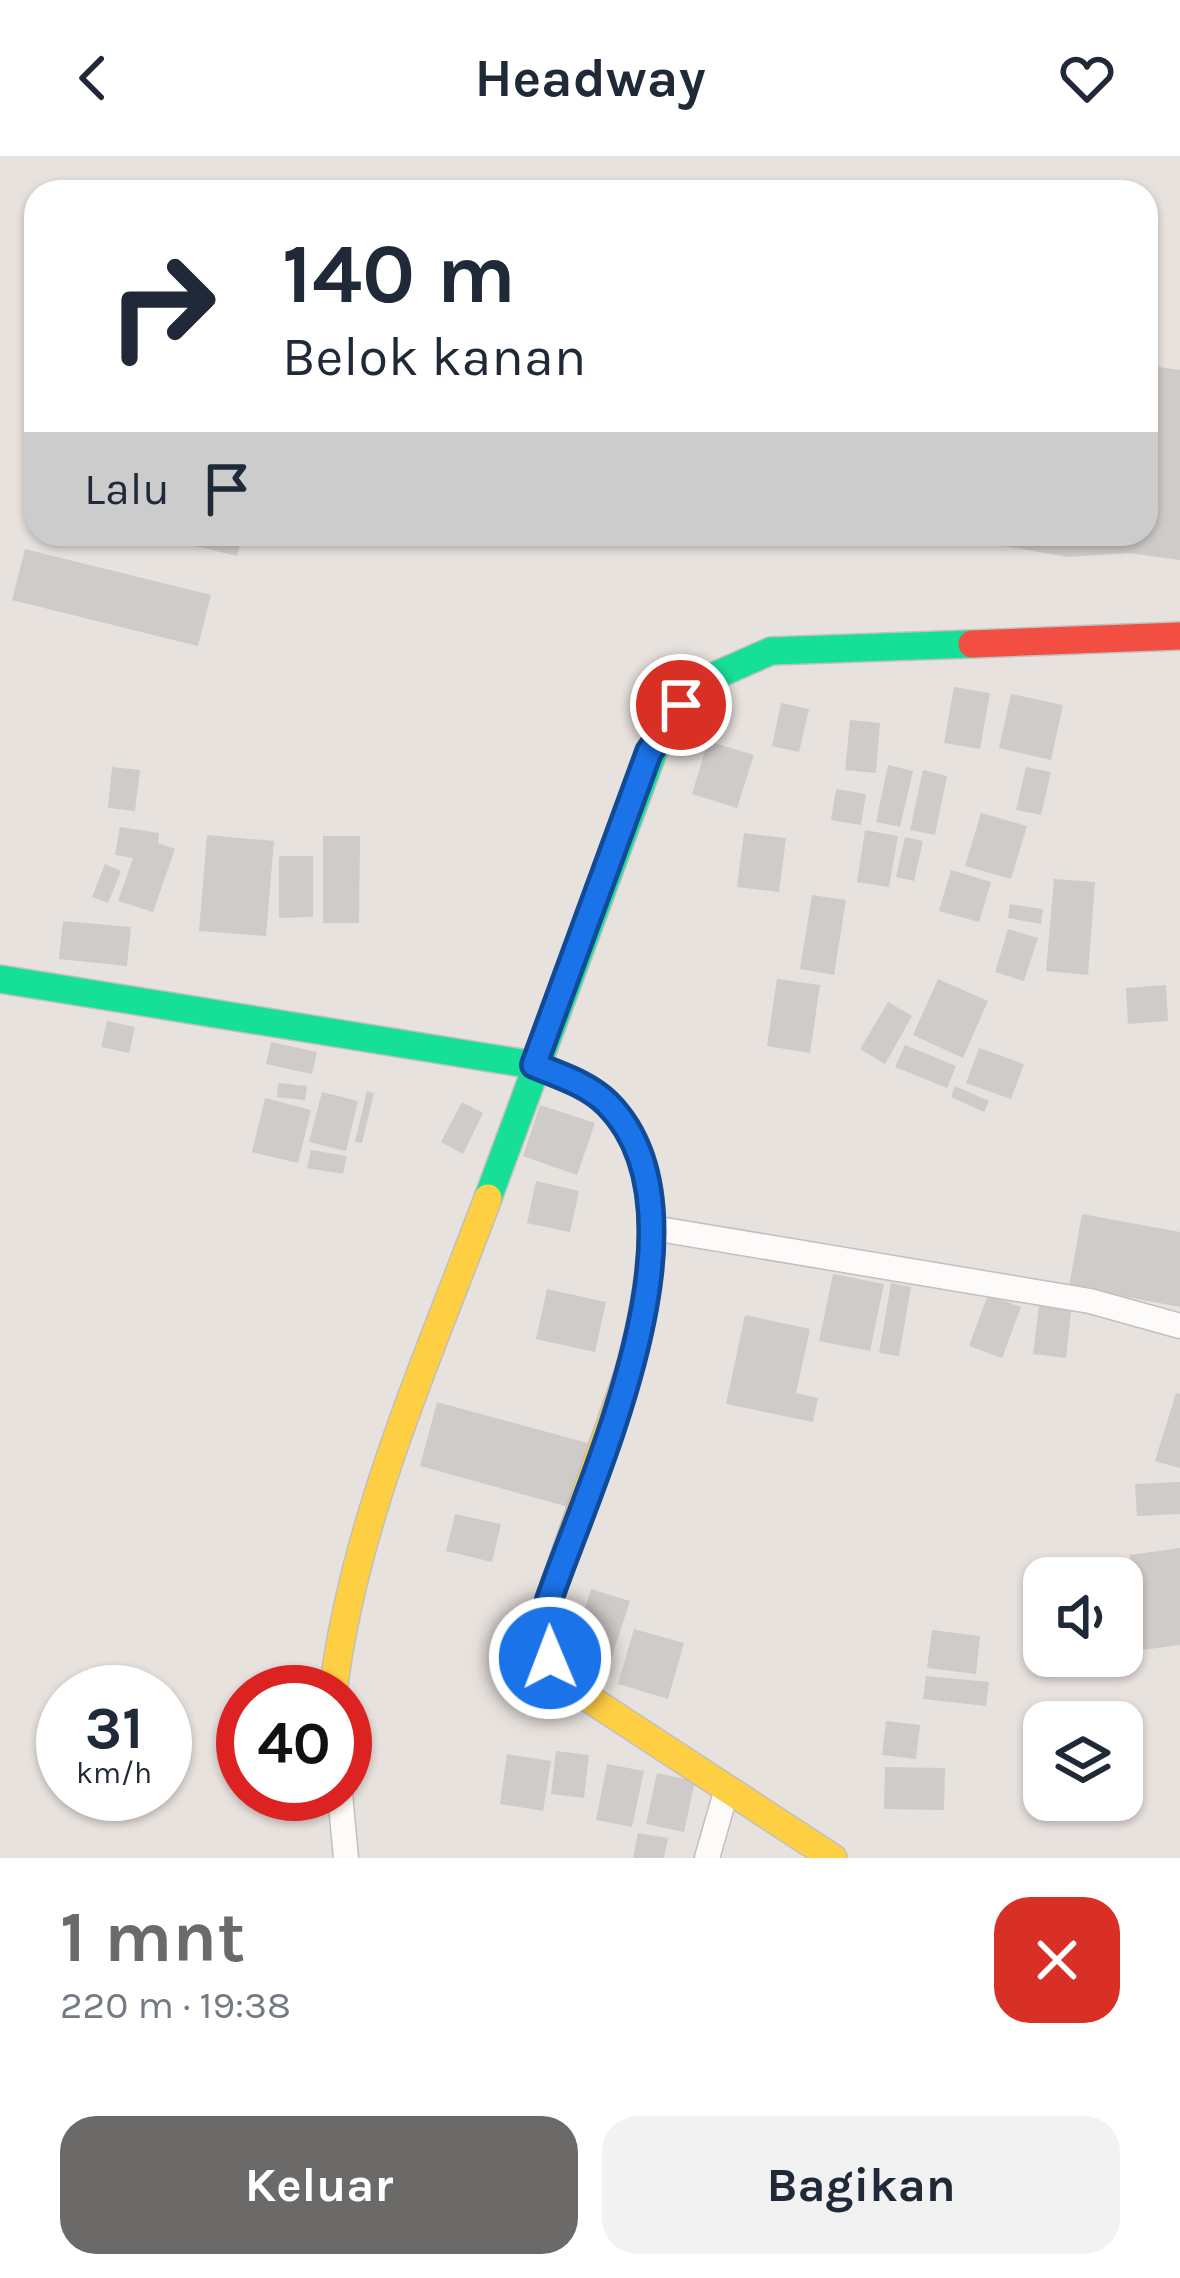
<!DOCTYPE html>
<html lang="id">
<head>
<meta charset="utf-8">
<style>
  :root { --surface:#fff; --page:#f2f2f3; --text:#1f2937; --muted:#747a83; --accent:#6c6a68 }
  body { margin:0; font-family:Karla,sans-serif; background:var(--page); color:var(--text); height:100vh; display:flex; flex-direction:column; font-size:45px; white-space:nowrap }
  * { box-sizing:border-box; margin:0 }
  p { font-size:39px; color:var(--muted) }
  .icon { flex:none; width:66px; height:66px; fill:none; stroke:currentColor; stroke-width:2; stroke-linecap:round; stroke-linejoin:round }
  .map { position:relative; height:1702px; overflow:hidden }
  .drawer { display:flex; flex-direction:column; background:var(--surface); flex:1 }
  .drawer>* { flex:none }
  .banner { position:absolute; left:24px; top:24px; width:1134px; height:366px; border-radius:36px; box-shadow:0 3px 9px #0004; background:#fff; color:var(--text); overflow:hidden }
  .buttons { position:absolute; left:1023px; top:1401px; display:grid; gap:24px }
  .buttons a { display:grid; place-items:center; width:120px; height:120px; border-radius:24px; background:var(--surface); box-shadow:0 3px 9px #0004; font-size:60px }
  .speed { position:absolute; left:36px; top:1509px; display:flex; gap:24px; font-size:60px; font-weight:700; text-align:center }
  .speed>* { display:grid; place-content:center; width:156px; height:156px; border-radius:50%; background:var(--surface); box-shadow:0 3px 9px #0004; line-height:1 }
  .speed small { font-size:30px; font-weight:400 }
  .speed .limit { border:18px solid #d22; background:#fff; color:#111 }
  .pin { position:absolute; display:grid; place-items:center; width:102px; height:102px; color:#fff; margin:-51px; border:6px solid #fff; border-radius:50%; box-shadow:0 3px 12px #0007 }
  .me { position:absolute; width:132px; margin:-66px; rotate:359deg; stroke-linejoin:round; filter:drop-shadow(0 0 9px #0008) }
  .turn { display:flex; align-items:center; gap:42px; height:252px; padding:0 60px; font-size:54px }
  .turn .icon { width:156px; height:156px; stroke-width:2.5 }
  .turn b { display:block; font-size:84px; line-height:102px }
  .then { display:flex; align-items:center; height:114px; padding:0 60px; background:#0003; gap:24px; font-size:45px }
  .round { display:grid; place-items:center; flex:none; width:126px; height:126px; border-radius:36px; background:var(--page) }
  .overview { display:flex; align-items:center; justify-content:space-between; height:204px; padding:0 60px }
  h1 { font-size:72px; font-weight:700; line-height:90px; color:var(--accent) }
  .action { display:flex; gap:24px; margin-top:auto; padding:24px 60px }
  .action a { flex:1; height:138px; border-radius:36px; background:var(--accent); color:#fff; font-size:48px; font-weight:700; line-height:138px; text-align:center }
  .action a+a { background:var(--page); color:var(--text) }
  header { display:flex; justify-content:space-between; align-items:center; height:156px; padding:0 60px; background:var(--surface); font-size:54px; font-weight:700 }
  .map>svg:first-child { display:block }
</style>
</head>
<body>
<header><svg class="icon" aria-label="back" viewBox="0 0 24 24"><path d="M15 5l-7 7 7 7"/></svg>Headway<svg class="icon" aria-label="heart" viewBox="0 0 24 24"><path d="M12 20l-8-8c-3-5 5-10 8-4 3-6 11-1 8 4z"/></svg></header>
<div class="map">
<svg width="1180" height="1702" viewBox="0 0 1180 1702">
  <rect width="100%" height="100%" fill="#e8e2de"/>
  <!-- building -->
  <path fill="#cecbc8" d="M1146 209 1180 214V404L1128 397 1068 401 945 380 1146 378Z
    M144 378H243L237 400Z
    M25 393 211 439 198 490 12 444Z
    M954 531 990 537 980 593 944 587Z
    M1011 538 1063 549 1051 604 999 592Z
    M781 547 809 553 799 596 772 590Z
    M850 564 880 567 876 617 845 614Z
    M708 585 754 599 737 652 692 638Z
    M888 609 913 615 900 671 876 666Z
    M112 611 140 614 135 655 108 652Z
    M1026 611 1051 616 1041 659 1016 654Z
    M923 614 947 620 935 679 910 674Z
    M836 633 866 638 861 669 831 664Z
    M981 657 1027 670 1011 723 965 710Z
    M120 671 159 677 158 687 175 693 153 756 118 745 133 702 115 699Z
    M865 674 898 680 889 731 857 726Z
    M744 677 786 682 779 736 737 731Z
    M207 679 274 685 266 780 199 775Z
    M323 680H360L359 767H323Z
    M905 681 923 685 914 725 896 721Z
    M279 700H313V761L279 762Z
    M105 708 121 715 108 747 92 741Z
    M951 714 991 726 979 766 939 755Z
    M1054 723 1095 726 1088 819 1046 815Z
    M812 739 846 744 834 819 800 813Z
    M1010 748 1043 753 1041 768 1008 762Z
    M63 765 131 771 127 810 59 803Z
    M1008 773 1038 782 1024 825 995 816Z
    M777 823 820 829 810 897 767 890Z
    M938 823 988 845 963 902 913 879Z
    M1166 829 1168 865 1128 868 1126 832Z
    M888 846 912 860 885 908 860 893Z
    M107 865 135 871 129 897 101 891Z
    M271 886 317 896 312 918 266 908Z
    M905 889 956 910 947 932 895 911Z
    M979 892 1024 908 1011 943 966 927Z
    M278 927 307 930 305 944 277 941Z
    M955 930 989 945 984 956 951 941Z
    M367 935 374 937 362 987 355 986Z
    M322 936 358 945 346 995 309 986Z
    M265 942 311 954 298 1007 252 996Z
    M462 946 483 957 463 998 441 986Z
    M540 949 595 967 577 1019 523 1000Z
    M311 994 347 1000 343 1018 307 1012Z
    M536 1025 579 1035 570 1076 527 1067Z
    M1082 1058 1180 1076V1151L1069 1130Z
    M833 1118 884 1128 870 1195 819 1185Z
    M891 1127 911 1131 899 1200 879 1197Z
    M547 1133 606 1146 595 1196 536 1183Z
    M988 1139 1021 1151 1002 1202 969 1190Z
    M1040 1142 1072 1146 1066 1202 1033 1198Z
    M745 1159 810 1173 796 1237 818 1242 813 1266 726 1248Z
    M1176 1237 1180 1238V1312L1155 1305Z
    M437 1246 591 1288 572 1352 420 1310Z
    M1180 1326V1358L1137 1360 1135 1328Z
    M455 1358 501 1368 492 1406 446 1395Z
    M1180 1392V1489L1142 1494 1130 1399Z
    M591 1433 630 1445 608 1512 570 1500Z
    M634 1473 684 1487 668 1543 618 1528Z
    M932 1474 980 1480 976 1518 927 1512Z
    M926 1520 989 1526 986 1550 923 1543Z
    M886 1565 920 1569 916 1603 882 1599Z
    M556 1595 589 1599 584 1642 551 1638Z
    M507 1598 551 1605 543 1655 500 1648Z
    M607 1608 644 1615 632 1671 596 1664Z
    M885 1611 945 1612 944 1654 884 1653Z
    M657 1617 695 1625 684 1676 646 1668Z
    M638 1677 668 1682 664 1702H633Z"/>
  <g fill="none" stroke-linecap="round" stroke-linejoin="round">
    <defs>
      <path id="street" d="M653 1072 1090 1145 1180 1170
        M340 1638 346 1702
        M707 1702 726 1636"/>
      <path id="fast" d="M0 823 534 909C557 918 582 926 601 942 677 1007 651 1136 628 1218
        M488 1042 662 572 712 521 771 495 972 488"/>
      <path id="slow" d="M628 1218 549 1444C544 1480 550 1507 576 1534L833 1702
        M333 1536C354 1364 428 1203 488 1042"/>
      <path id="jam" d="M972 488 1180 480"/>
    </defs>
    <!-- street casing -->
    <use href="#street" stroke="#c1bfc0" stroke-width="27"/>
    <!-- fast casing -->
    <use href="#fast" stroke="#c1bfc0" stroke-width="30"/>
    <!-- slow casing -->
    <use href="#slow" stroke="#c1bfc0" stroke-width="30"/>
    <!-- jam casing -->
    <use href="#jam" stroke="#c1bfc0" stroke-width="30"/>
    <!-- street -->
    <use href="#street" stroke="#fcfbfa" stroke-width="24"/>
    <!-- fast -->
    <use href="#fast" stroke="#16e098" stroke-width="27"/>
    <!-- slow -->
    <use href="#slow" stroke="#ffcf43" stroke-width="27"/>
    <!-- jam -->
    <use href="#jam" stroke="#f24e42" stroke-width="27"/>
  </g>
  <g fill="none" stroke-linecap="round" stroke-linejoin="round">
    <defs>
      <path id="route" d="M550 1502 545 1467 549 1444C592 1320 718 1058 607 947 587 928 559 919 534 909L649 596 681 549"/>
    </defs>
    <!-- route casing -->
    <use href="#route" stroke="#114b97" stroke-width="30"/>
    <!-- route -->
    <use href="#route" stroke="#1a73e8" stroke-width="21"/>
  </g>
</svg>
<div class="buttons">
<a><svg class="icon" aria-label="sound" viewBox="0 0 24 24"><path d="M4 9h4l5-4v14l-5-4H4zM17 9q2 3 0 6"/></svg></a>
<a><svg class="icon" aria-label="layers" viewBox="0 0 24 24"><path d="M12 4l9 5-9 5-9-5zM3 14l9 5 9-5"/></svg></a>
</div>
<div class="speed"><div>31<small>km/h</small></div><div class="limit">40</div></div>
<div class="pin" style="left:681px;top:549px;background:#d93025"><svg class="icon" aria-label="arrive" viewBox="0 0 24 24"><path d="M6 21V4h12l-3 4 3 4H6"/></svg></div>
<svg class="me" style="left:550px;top:1502px" viewBox="-20 -20 40 40"><circle r="17" fill="#1a73e8" stroke="#fff" stroke-width="3"/><path d="M0-11L8 9 0 5-8 9z" fill="#fff"/></svg>
<div class="banner">
<div class="turn"><svg class="icon" aria-label="right" viewBox="0 0 24 24"><path d="M7 20v-9h11M14 6l5 5-5 5"/></svg><div><b>140 m</b>Belok kanan</div></div>
<div class="then">Lalu<svg class="icon" aria-label="arrive" viewBox="0 0 24 24"><path d="M6 21V4h12l-3 4 3 4H6"/></svg></div>
</div>
</div>
<section class="drawer">
<div class="overview"><div><h1>1 mnt</h1><p>220 m · 19:38</p></div><a class="round" style="background:#d93025;color:#fff"><svg class="icon" aria-label="close" viewBox="0 0 24 24"><path d="M6 6l12 12M18 6L6 18"/></svg></a></div>
<div class="action"><a>Keluar</a><a>Bagikan</a></div>
</section>
</body>
</html>
